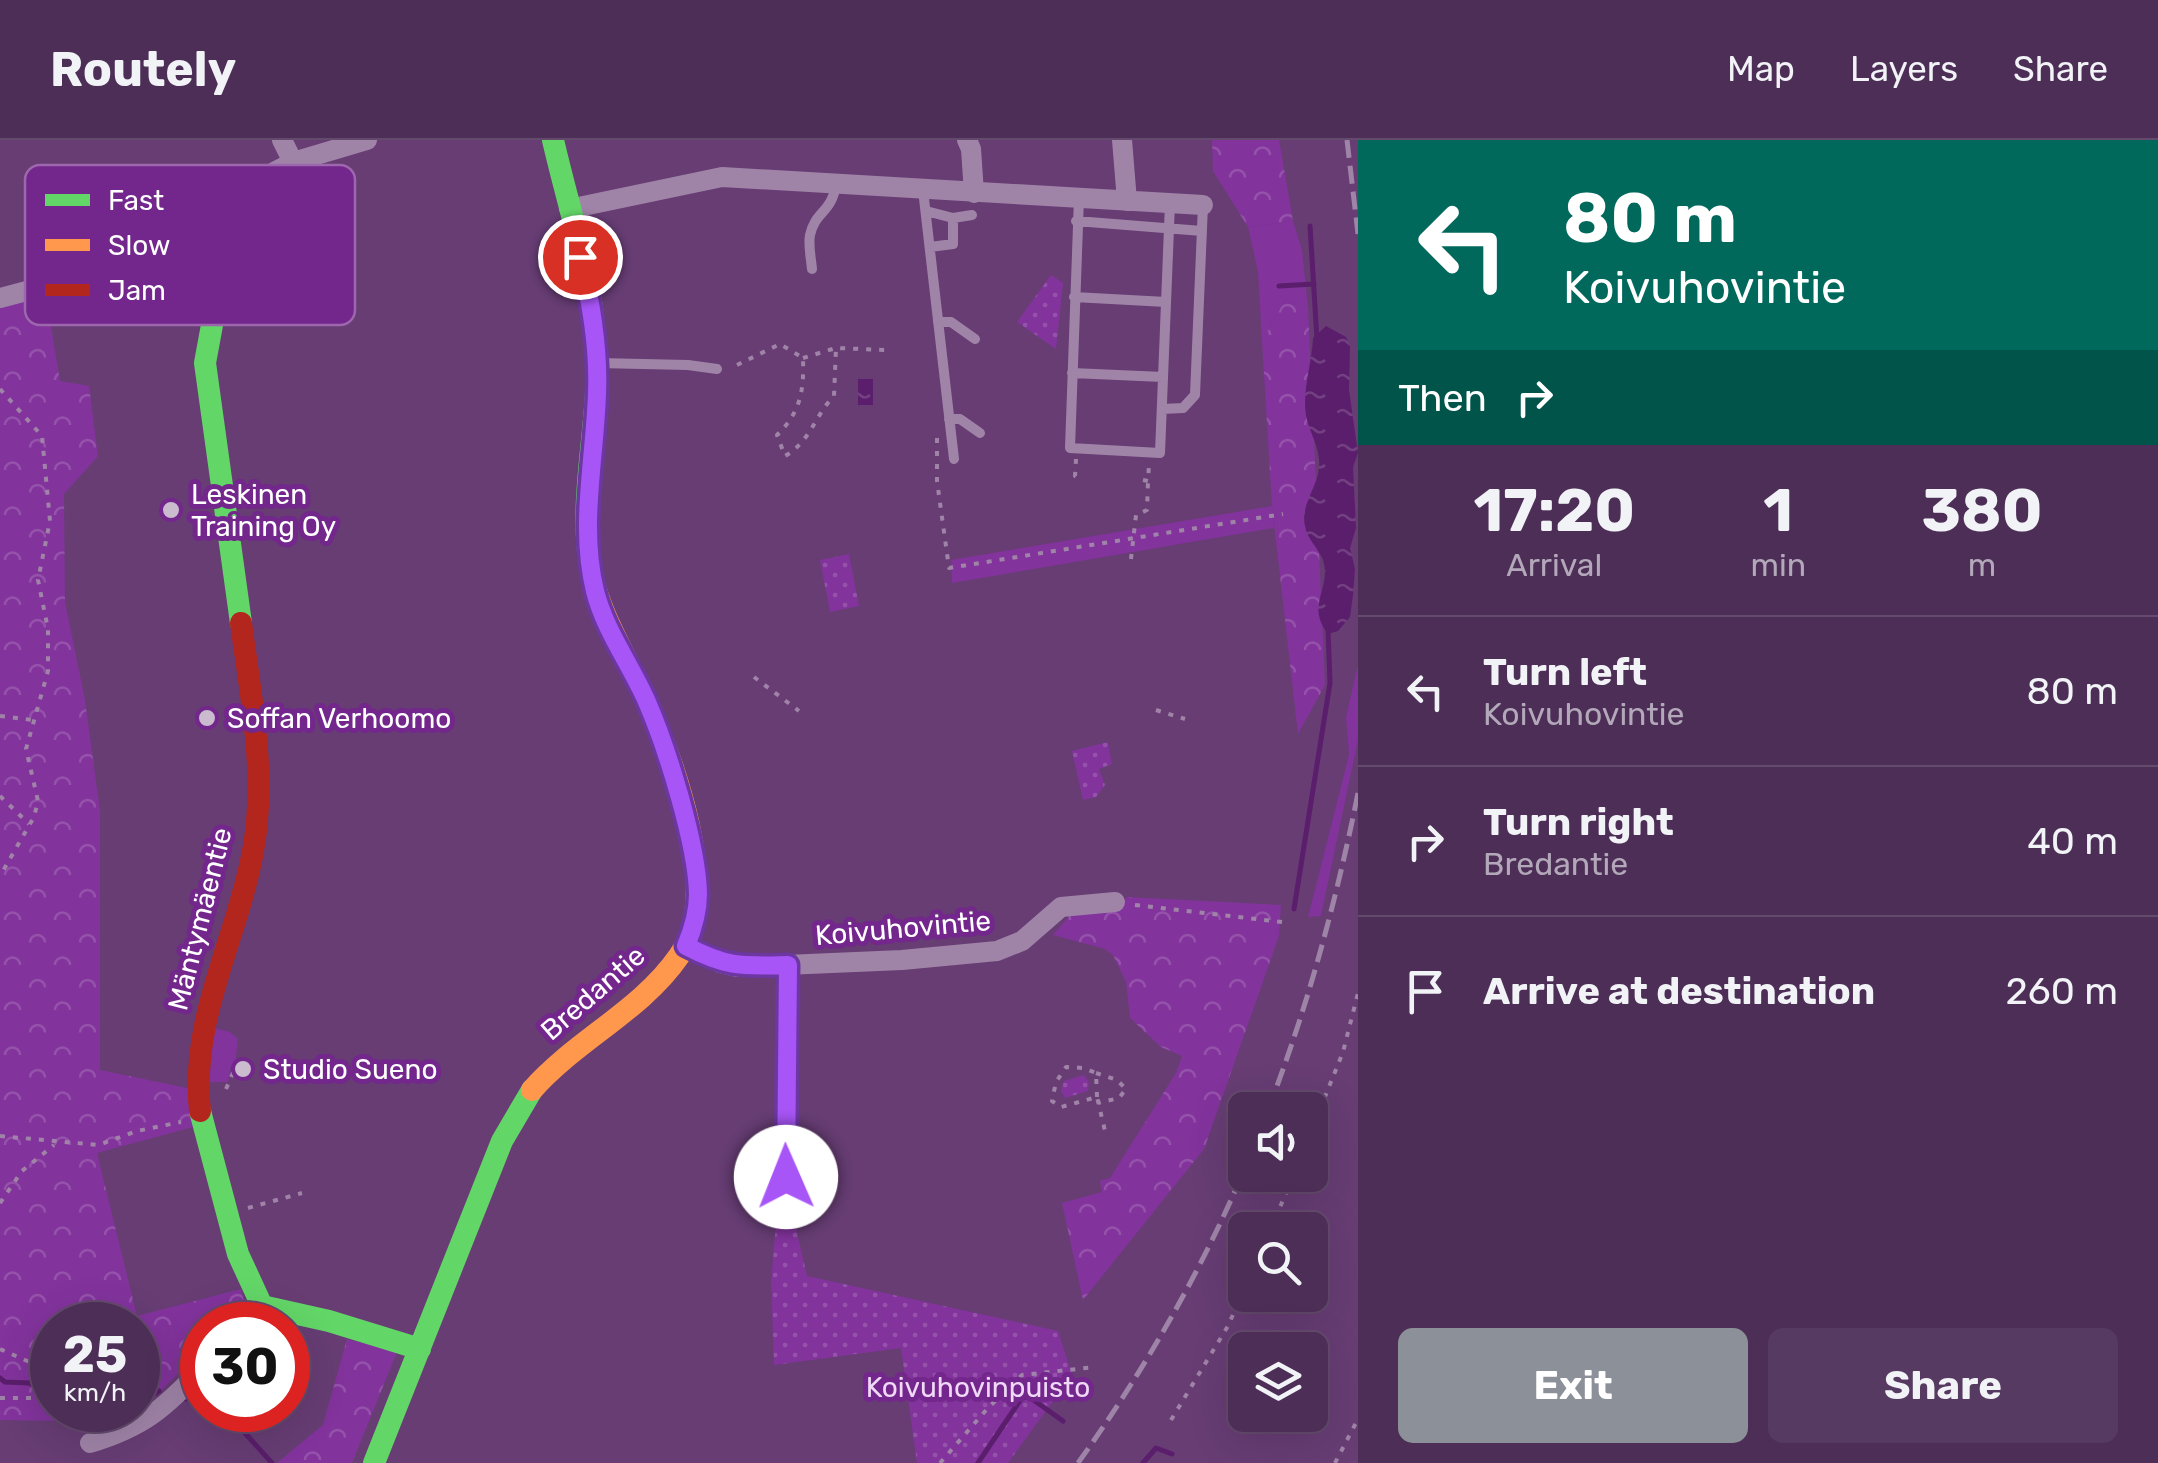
<!DOCTYPE html>
<html lang="en">
<head>
<meta charset="utf-8">
<style>
  :root { --surface:#4d2e57; --page:#573a61; --text:#f1f3f6; --muted:#b3a8ba; --line:#644a6d; --accent:#8c9099 }
  body { margin:0; font-family:Rubik,sans-serif; background:var(--page); color:var(--text); height:100vh; display:flex; flex-direction:column; font-size:38px; white-space:nowrap }
  * { box-sizing:border-box; margin:0 }
  p { font-size:32px; color:var(--muted) }
  .icon { flex:none; width:55px; height:55px; fill:none; stroke:currentColor; stroke-width:2; stroke-linecap:round; stroke-linejoin:round }
  .map { position:relative; flex:1; overflow:hidden }
  .details { display:flex; flex-direction:column; background:var(--surface); width:800px }
  .details>* { flex:none }
  .top-card { background:#00695c; color:#fff; overflow:hidden }
  .tools { position:absolute; left:1228px; top:952px; display:grid; gap:20px }
  .tools a { display:grid; place-items:center; width:100px; height:100px; border-radius:15px; background:var(--surface); box-shadow:0 10px 40px #0002,0 0 0 2px var(--line); font-size:50px }
  .speed { position:absolute; left:30px; top:1162px; display:flex; gap:20px; font-size:50px; font-weight:700; text-align:center }
  .speed>* { display:grid; place-content:center; width:130px; height:130px; border-radius:50%; background:var(--surface); box-shadow:0 10px 40px #0002,0 0 0 2px var(--line); line-height:1 }
  .speed small { font-size:25px; font-weight:400 }
  .speed .limit { border:15px solid #d22; background:#fff; color:#111 }
  .pin { position:absolute; display:grid; place-items:center; width:85px; height:85px; color:#fff; margin:-42px; border:5px solid #fff; border-radius:50%; box-shadow:0 2px 10px #0007 }
  .me { position:absolute; width:110px; margin:-55px; rotate:359deg; stroke-linejoin:round; filter:drop-shadow(0 0 8px #0008) }
  .turn { display:flex; align-items:center; gap:35px; height:210px; padding:0 40px; font-size:45px }
  .turn .icon { width:130px; height:130px; stroke-width:2.5 }
  .turn b { display:block; font-size:70px; line-height:85px }
  .then { display:flex; align-items:center; height:95px; padding:0 40px; background:#0003; gap:20px; font-size:38px }
  .eta { display:flex; justify-content:space-evenly; align-items:center; height:170px; text-align:center }
  .eta b { font-size:60px; font-weight:700; line-height:70px }
  .primary-button { display:flex; gap:20px; margin-top:auto; padding:20px 40px }
  .primary-button a { flex:1; height:115px; border-radius:15px; background:var(--accent); color:#fff; font-size:40px; font-weight:700; line-height:115px; text-align:center }
  .primary-button a+a { background:var(--page); color:var(--text) }
  ul { padding:0; list-style:none }
  li { display:flex; align-items:center; gap:30px; height:150px; padding:0 40px; border-top:2px solid var(--line) }
  li div { flex:1 }
  li b { display:block; font-size:38px }
  li em { font-style:normal }
  header { display:flex; align-items:center; gap:60px; box-sizing:border-box; height:140px; padding:0 50px; background:var(--surface); border-bottom:2px solid var(--line) }
  header strong { font-size:48px }
  nav { display:flex; gap:55px; margin-inline-start:auto; font-size:35px }
  main { display:flex; flex:1; min-height:0 }
  .map>svg:first-child { display:block }
</style>
</head>
<body>
<header>
<strong>Routely</strong>
<nav><a>Map</a><a>Layers</a><a>Share</a></nav>
</header>
<main>
<div class="map">
<svg width="1358" height="1323" viewBox="0 0 1358 1323">
  <defs>
    <pattern id="forest-crowns" width="20" height="18" patternUnits="userSpaceOnUse" patternTransform="scale(2.5)"><rect width="20" height="18" fill="#82339c"/><path d="M2 6a3 3 0 1 1 6 0M12 15a3 3 0 1 1 6 0" fill="none" stroke="#9552ab"/></pattern>
    <pattern id="park-dots" width="8" height="8" patternUnits="userSpaceOnUse" patternTransform="scale(2.5)"><rect width="8" height="8" fill="#82339c"/><path d="M2 2h.1M6 6h.1" fill="none" stroke="#9552ab" stroke-width="1.8" stroke-linecap="round"/></pattern>
    <pattern id="water-ripples" width="26" height="14" patternUnits="userSpaceOnUse" patternTransform="scale(2.5)"><rect width="26" height="14" fill="#5a1e6c"/><path d="M2 4q2-2 4 0t4 0M15 11q2-2 4 0t4 0" fill="none" stroke="#734082"/></pattern>
  </defs>
  <rect width="100%" height="100%" fill="#673d74"/>
  <!-- green -->
  <path fill="#82339c" d="M1293 81 1302 110 1308 166 1285 160 1262 202 1258 132 1248 87Z
    M1272 366 1274 388 952 443 951 420Z
    M1358 525V600L1321 776 1308 777 1349 615 1346 577Z
    M214 888 230 892 238 899 235 926H231L228 942H209Z"/>
  <!-- forest -->
  <path fill="url(#forest-crowns)" d="M1212 0H1279L1293 81 1248 87 1213 31Z
    M46 156 60 241 89 246 98 316 64 354 65 462 85 560 100 671V930L192 949 193 987 97 1013 137 1176 241 1149 245 1166 226 1185H202V1209L151 1261 138 1269V1185H52V1270H136L121 1279 82 1290 70 1281 0 1280V168Z
    M1285 160 1308 166 1325 545 1298 594 1272 366 1262 202Z
    M1127 757 1281 765 1279 796 1204 1009 1083 1160 1062 1063 1102 1052 1100 1041 1110 1038 1176 933 1182 916 1161 907 1130 878 1126 842 1113 815 1105 809 1053 795 1071 774 1117 770Z
    M347 1199 397 1212 352 1323H277L323 1285Z"/>
  <!-- park -->
  <path fill="url(#park-dots)" d="M1051 135 1063 143 1056 209 1017 182Z
    M849 414 859 466 830 472 820 420Z
    M1108 602 1112 624 1099 629 1105 645 1096 657 1083 660 1072 611Z
    M1084 935 1089 942 1088 951 1065 958 1061 951 1064 941Z
    M789 1058 807 1136 1058 1191 1072 1235 1008 1323H917L901 1208 774 1225 771 1142 778 1061Z"/>
  <!-- water -->
  <path fill="url(#water-ripples)" d="M1326 186 1346 197 1350 206 1349 250 1358 313 1353 327 1356 388 1350 408 1355 429 1353 455 1350 477 1338 491 1328 494C1305 464 1332 449 1323 420 1319 409 1307 399 1305 386 1300 365 1318 347 1319 327 1321 308 1309 293 1306 275 1302 251 1312 223 1313 198Z
    M858 239H873V265H858Z"/>
  <g fill="none" stroke-linecap="round" stroke-linejoin="round">
    <!-- stream -->
    <path stroke="#5a1e6c" stroke-width="5" d="M1310 86 1317 199
      M1279 146 1314 144
      M1294 769 1330 543 1328 490
      M0 1238 5 1242 29 1243 52 1255
      M186 1259 202 1261
      M138 1265 159 1251
      M94 1270 125 1274 130 1270
      M224 1270 272 1323
      M978 1323 1021 1259 1028 1256 1063 1281
      M1143 1323 1156 1308 1172 1314"/>
    <!-- path -->
    <path stroke="#a084a8" stroke-width="4" stroke-dasharray="5 8" stroke-linecap="butt" d="M803 218 836 208
      M737 225 780 204 803 218C804 250 801 272 777 295L785 316C811 301 815 275 834 256L836 208 887 210
      M0 249 42 296 50 381 38 440 48 489V531L26 609 38 661 34 677 0 736
      M937 298V341L949 428 1283 374
      M1076 319 1075 336 1078 338
      M1143 340 1148 341 1149 325
      M1131 419 1136 375 1147 370 1148 341
      M754 537 799 571
      M1156 570 1185 579
      M0 576 33 580
      M0 656 29 684
      M1135 765 1290 783
      M1096 933 1117 940 1126 949 1119 958 1098 963
      M226 949 235 928
      M1097 957 1096 933 1084 928 1066 927 1056 942 1052 961 1061 967 1097 957 1105 991
      M1310 994 1343 912 1358 853
      M0 996 98 1005 137 991 181 982
      M0 1063 22 1031 54 1005
      M248 1068 302 1053
      M1270 1090 1294 1035
      M0 1209 52 1232
      M138 1244 163 1242
      M911 1251C956 1243 974 1238 1014 1263
      M0 1258H38L52 1262
      M75 1270 90 1284
      M1171 1280 1228 1186 1245 1147
      M940 1323 987 1269 1022 1235 1095 1227
      M1335 1323 1358 1279"/>
    <!-- lane -->
    <path stroke="#a084a8" stroke-width="10" d="M923 50 954 319
      M1079 58 1070 308 1160 313 1170 63
      M926 71 953 78 972 75
      M1076 81 1202 91
      M930 107 953 104V78
      M812 129C811 118 808 105 810 95 815 71 832 73 836 44
      M1074 157 1166 162
      M938 182H951L975 199
      M598 223 688 225 717 229
      M1072 233 1163 237
      M1162 269 1183 268 1195 255 1203 65
      M949 279H960L980 293"/>
    <!-- street -->
    <path stroke="#a084a8" stroke-width="20" d="M282 0 293 22
      M967 0 971 9 974 53
      M1122 0 1127 61
      M569 69 722 37 1203 65
      M0 158 49 145 107 120 293 22 367 0
      M686 806 720 823 737 827 902 820 997 811 1022 801 1061 767 1115 762
      M787 1037 788 825
      M243 1185 262 1166
      M90 1303C144 1287 164 1268 202 1229"/>
    <!-- fast -->
    <path stroke="#63d668" stroke-width="22" d="M553 0C570 74 596 149 597 226 597 294 578 364 591 432
      M228 58V98L205 223 241 483
      M200 971 238 1114 262 1166 329 1181 420 1209
      M374 1323 502 1001 532 950"/>
    <!-- slow -->
    <path stroke="#ff974d" stroke-width="22" d="M532 950C576 900 641 871 679 816 724 753 672 615 642 552 624 511 601 476 591 432"/>
    <!-- jam -->
    <path stroke="#b3261e" stroke-width="22" d="M200 971C190 878 237 800 253 711 267 636 251 558 241 483"/>
    <!-- rail -->
    <path stroke="#9e84a7" stroke-width="5" stroke-dasharray="18 8" stroke-linecap="butt" d="M1347 0 1358 94
      M1268 970C1308 866 1336 762 1358 653
      M1078 1323C1144 1231 1201 1132 1245 1028"/>
  </g>
  <g fill="none" stroke-linecap="round" stroke-linejoin="round">
    <defs>
      <path id="route" d="M580 117C591 161 599 207 597 253 595 319 579 386 595 451 605 491 631 525 647 562 667 608 697 704 698 754 698 772 693 789 686 806 728 828 742 826 788 825L786 1037"/>
    </defs>
    <!-- route casing -->
    <use href="#route" stroke="#6d37a1" stroke-width="25"/>
    <!-- route -->
    <use href="#route" stroke="#a855f7" stroke-width="18"/>
  </g>
  <!-- markers -->
  <g fill="#cabbce" stroke="#73268b" stroke-width="4">
    <circle cx="171" cy="370" r="10"/>
    <circle cx="207" cy="578" r="10"/>
    <circle cx="243" cy="929" r="10"/>
  </g>
  <g text-anchor="middle" dominant-baseline="central" stroke-width="10" stroke-linejoin="round" paint-order="stroke">
    <!-- poi labels -->
    <g font-size="28" fill="#fff" stroke="#73268b" text-anchor="start">
      <text x="191" y="354">Leskinen<tspan x="191" dy="32">Training Oy</tspan></text>
      <text x="227" y="578">Soffan Verhoomo</text>
      <text x="263" y="929">Studio Sueno</text>
    </g>
    <!-- street labels -->
    <g font-size="28" fill="#fff" stroke="#73268b">
      <text transform="translate(200 779) rotate(-76)">Mäntymäentie</text>
      <text transform="translate(903 788) rotate(-5)">Koivuhovintie</text>
      <text transform="translate(593 853) rotate(-41)">Bredantie</text>
    </g>
    <!-- park labels -->
    <g font-size="28" fill="#f0d8f7" stroke="#73268b">
      <text x="978" y="1247">Koivuhovinpuisto</text>
    </g>
  </g>
  <!-- legend -->
  <rect x="25" y="25" width="330" height="160" rx="15" fill="#73268b" stroke="#9d67ae" stroke-width="2.5"/>
  <rect x="45" y="54" width="45" height="12" fill="#63d668"/>
  <rect x="45" y="99" width="45" height="12" fill="#ff974d"/>
  <rect x="45" y="144" width="45" height="12" fill="#b3261e"/>
  <g font-size="28" fill="#fff">
    <text x="108" y="70">Fast</text>
    <text x="108" y="115">Slow</text>
    <text x="108" y="160">Jam</text>
  </g>
</svg>
<div class="tools">
<a><svg class="icon" aria-label="sound" viewBox="0 0 24 24"><path d="M4 9h4l5-4v14l-5-4H4zM17 9q2 3 0 6"/></svg></a>
<a><svg class="icon" aria-label="search" viewBox="0 0 24 24"><circle cx="10" cy="10" r="6"/><path d="M15 15l6 6"/></svg></a>
<a><svg class="icon" aria-label="layers" viewBox="0 0 24 24"><path d="M12 4l9 5-9 5-9-5zM3 14l9 5 9-5"/></svg></a>
</div>
<div class="speed"><div>25<small>km/h</small></div><div class="limit">30</div></div>
<div class="pin" style="left:580px;top:117px;background:#d93025"><svg class="icon" aria-label="arrive" viewBox="0 0 24 24"><path d="M6 21V4h12l-3 4 3 4H6"/></svg></div>
<svg class="me" style="left:786px;top:1037px" viewBox="-20 -20 40 40"><circle r="19" fill="#fff"/><path d="M0-13L10 11 0 6-10 11z" fill="#a855f7"/></svg>
</div>
<section class="details">
<div class="top-card">
<div class="turn"><svg class="icon" aria-label="left" viewBox="0 0 24 24"><path d="M17 20v-9H6M10 6l-5 5 5 5"/></svg><div><b>80 m</b>Koivuhovintie</div></div>
<div class="then">Then<svg class="icon" aria-label="right" viewBox="0 0 24 24"><path d="M7 20v-9h11M14 6l5 5-5 5"/></svg></div>
</div>
<div class="eta">
<div><b>17:20</b><p>Arrival</p></div>
<div><b>1</b><p>min</p></div>
<div><b>380</b><p>m</p></div>
</div>
<ul>
<li><svg class="icon" aria-label="left" viewBox="0 0 24 24"><path d="M17 20v-9H6M10 6l-5 5 5 5"/></svg><div><b>Turn left</b><p>Koivuhovintie</p></div><em>80 m</em></li>
<li><svg class="icon" aria-label="right" viewBox="0 0 24 24"><path d="M7 20v-9h11M14 6l5 5-5 5"/></svg><div><b>Turn right</b><p>Bredantie</p></div><em>40 m</em></li>
<li><svg class="icon" aria-label="arrive" viewBox="0 0 24 24"><path d="M6 21V4h12l-3 4 3 4H6"/></svg><div><b>Arrive at destination</b></div><em>260 m</em></li>
</ul>
<div class="primary-button"><a>Exit</a><a>Share</a></div>
</section>
</main>
</body>
</html>
